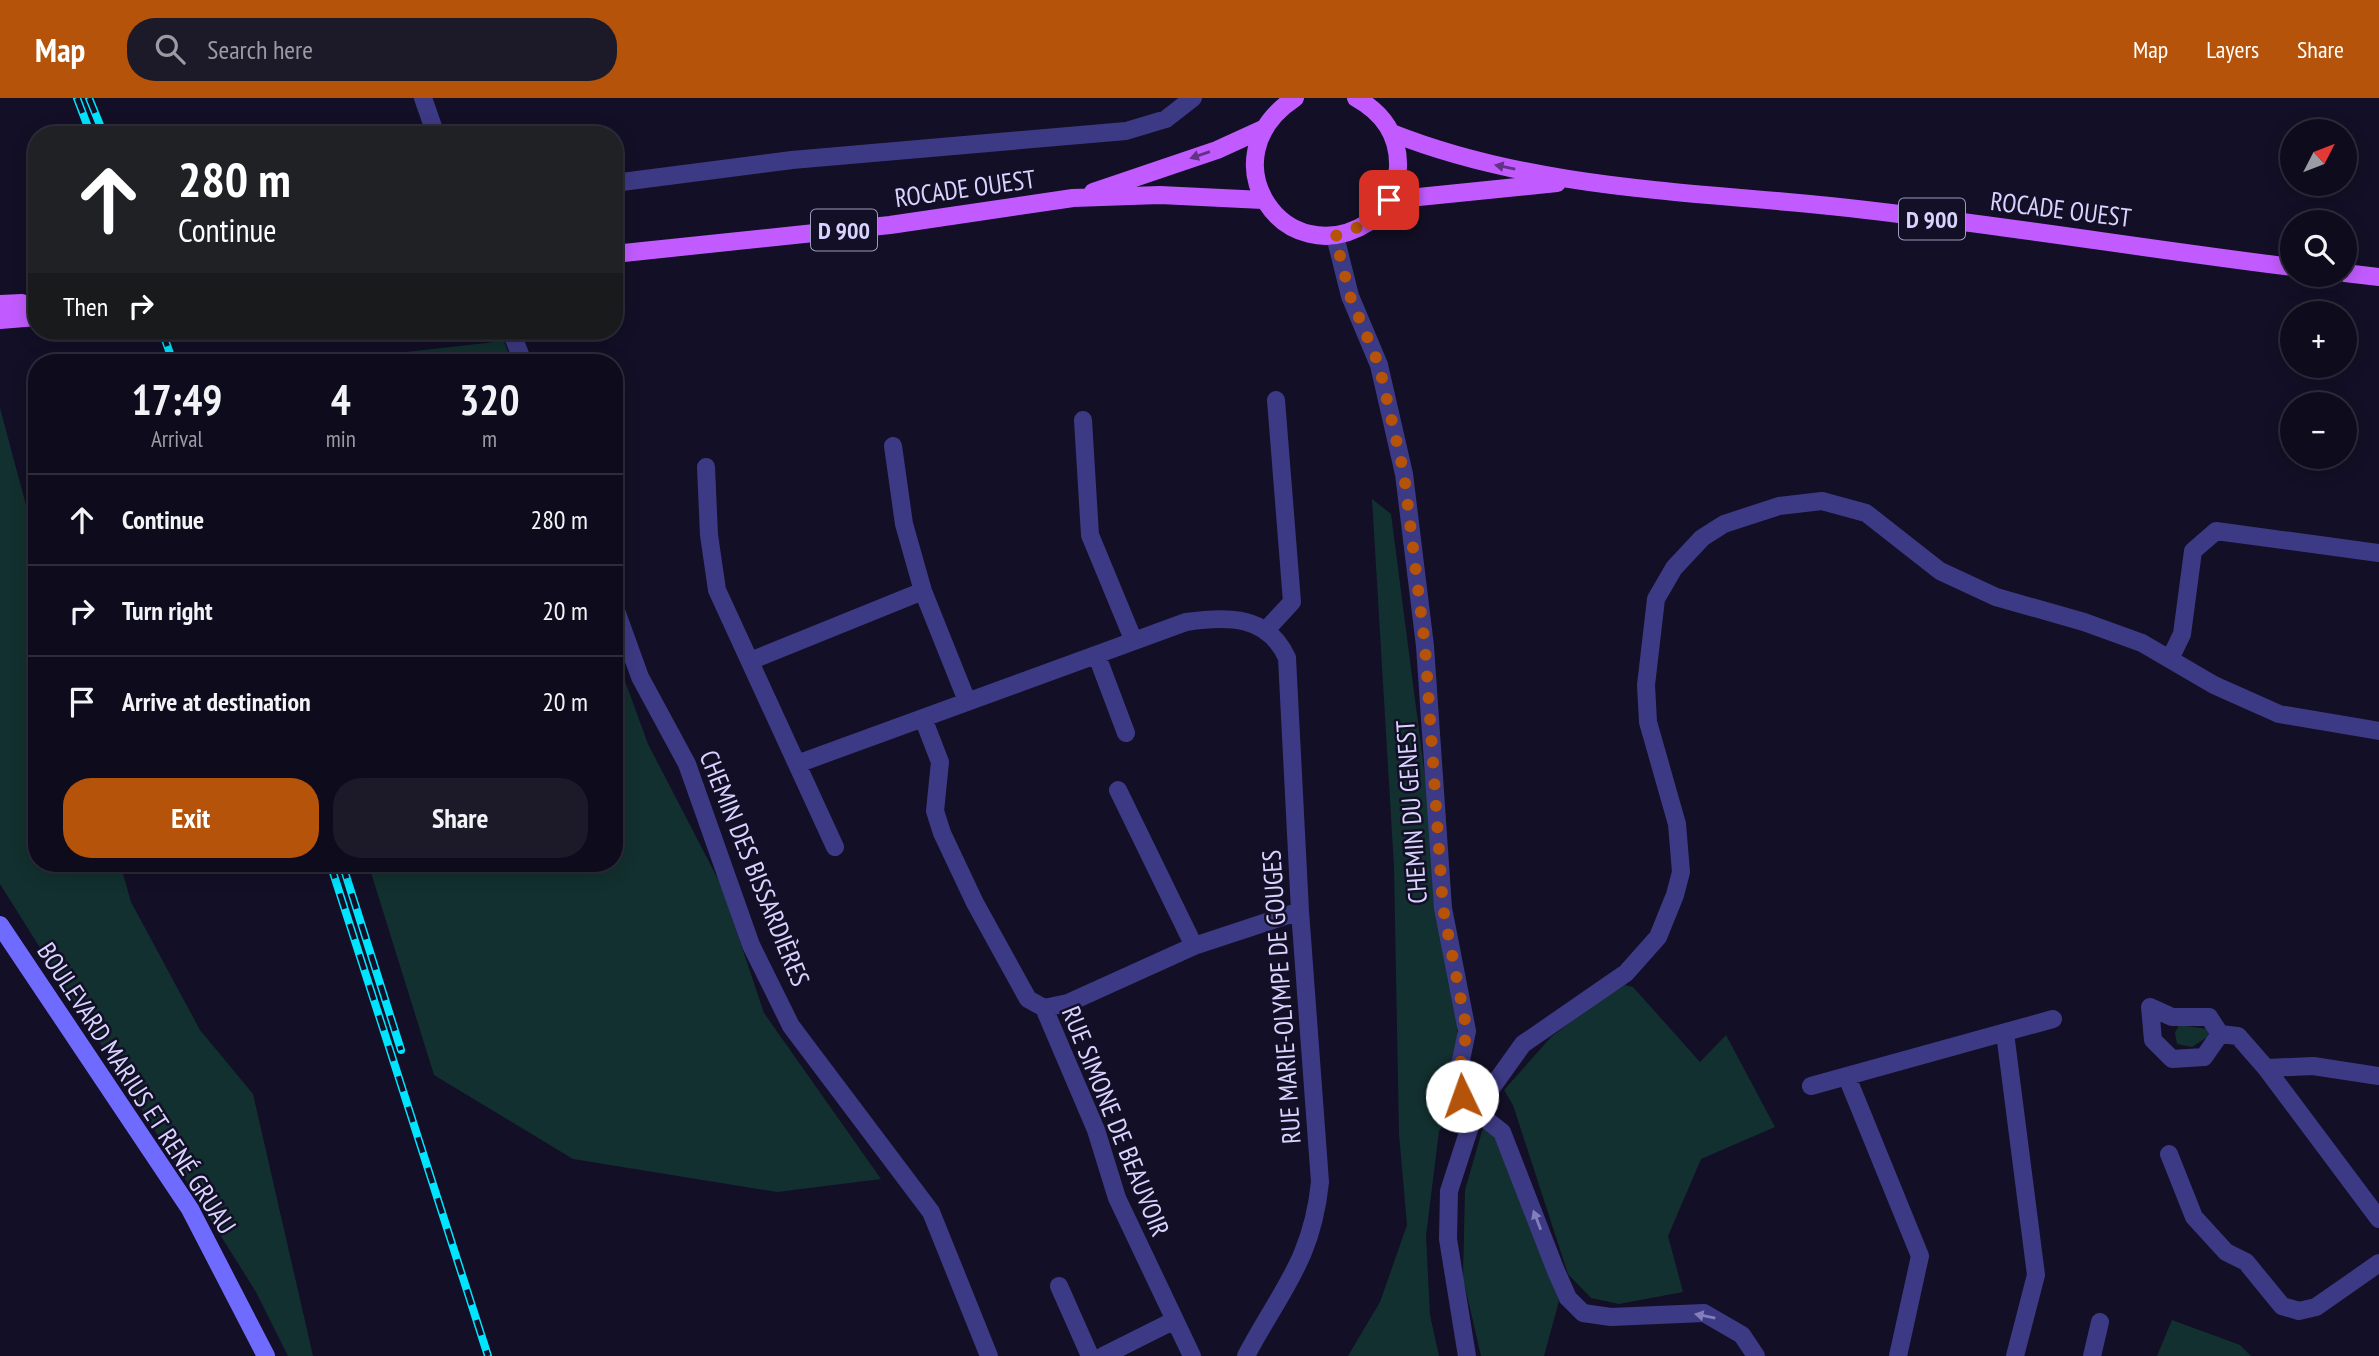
<!DOCTYPE html>
<html lang="en">
<head>
<meta charset="utf-8">
<style>
  :root { --surface:#0e0b1c; --page:#1c1929; --text:#f1f3f6; --muted:#9b9ba3; --line:#2e2b3b; --accent:#b45309 }
  body { margin:0; font-family:"PT Sans Narrow",sans-serif; background:var(--page); color:var(--text); height:100vh; display:flex; flex-direction:column; font-size:26px; white-space:nowrap }
  * { box-sizing:border-box; margin:0 }
  p { font-size:23px; color:var(--muted) }
  .icon { flex:none; width:38px; height:38px; fill:none; stroke:currentColor; stroke-width:2; stroke-linecap:round; stroke-linejoin:round }
  .map { position:relative; flex:1; overflow:hidden }
  .panel { position:absolute; left:28px; top:256px; width:595px; height:518px; display:flex; flex-direction:column; background:var(--surface); border-radius:28px; box-shadow:0 4px 18px #0003,0 0 0 2px var(--line) }
  .panel>* { flex:none }
  .guide { position:absolute; left:28px; top:28px; width:595px; height:214px; border-radius:28px; box-shadow:0 4px 18px #0003,0 0 0 2px var(--line); background:#202124; color:#fff; overflow:hidden }
  .needle { width:46px; rotate:48deg }
  .buttons { position:absolute; left:2280px; top:21px; display:grid; gap:14px }
  .buttons a { display:grid; place-items:center; width:77px; height:77px; border-radius:50%; background:var(--surface); box-shadow:0 4px 18px #0003,0 0 0 2px var(--line); font-size:35px }
  .pin { position:absolute; display:grid; place-items:center; width:60px; height:60px; color:#fff; margin:-30px; border-radius:14px; box-shadow:0 4px 10px #0006 }
  .me { position:absolute; width:77px; margin:-38px; rotate:357deg; stroke-linejoin:round; filter:drop-shadow(0 0 5px #0008) }
  .turn { display:flex; align-items:center; gap:24px; height:147px; padding:0 35px; font-size:32px }
  .turn .icon { width:91px; height:91px; stroke-width:2.5 }
  .turn b { display:block; font-size:49px; line-height:60px }
  .then { display:flex; align-items:center; height:66px; padding:0 35px; background:#0003; gap:14px; font-size:26px }
  .eta { display:flex; justify-content:space-evenly; align-items:center; height:119px; text-align:center }
  .eta b { font-size:42px; font-weight:800; line-height:49px }
  .action { display:flex; gap:14px; margin-top:auto; padding:14px 35px }
  .action a { flex:1; height:80px; border-radius:28px; background:var(--accent); color:#fff; font-size:28px; font-weight:800; line-height:80px; text-align:center }
  .action a+a { background:var(--page); color:var(--text) }
  ul { padding:0; list-style:none }
  li { display:flex; align-items:center; gap:21px; height:91px; padding:0 35px; border-top:2px solid var(--line) }
  li div { flex:1 }
  li b { display:block; font-size:26px }
  li em { font-style:normal }
  header { display:flex; align-items:center; gap:42px; box-sizing:border-box; height:98px; padding:0 35px; background:var(--accent); color:#fff }
  header strong { font-size:33px }
  nav { display:flex; gap:38px; margin-inline-start:auto; font-size:24px }
  .search { width:490px; height:63px; background:var(--page); display:flex; align-items:center; gap:18px; box-sizing:border-box; padding:0 24px; border-radius:28px; color:var(--muted); font-size:26px }
  .map>svg:first-child { display:block }
</style>
</head>
<body>
<header>
<strong>Map</strong>
<div class="search"><svg class="icon" aria-label="search" viewBox="0 0 24 24"><circle cx="10" cy="10" r="6"/><path d="M15 15l6 6"/></svg>Search here</div>
<nav><a>Map</a><a>Layers</a><a>Share</a></nav>
</header>
<div class="map">
<svg width="2379" height="1258" viewBox="0 0 2379 1258">
  <rect width="100%" height="100%" fill="#130f26"/>
  <!-- green -->
  <path fill="#12302f" d="M504 243 512 264H316Z
    M0 310 37 448V765H120L131 804 200 932 253 996 313 1258H288L256 1194 0 786Z
    M1372 401 1391 416 1457 926 1458 1008 1439 1033 1426 1138 1430 1217 1439 1258H1348L1380 1204 1407 1127 1399 1036 1394 769Z
    M614 553 648 646 721 787 764 915 881 1081 777 1094 573 1061 434 977 368 765H614Z
    M1620 886 1633 889 1700 964 1726 937 1775 1029 1701 1061 1668 1138 1683 1194 1619 1206 1591 1200 1568 1176 1513 1007 1504 992 1551 939Z
    M2179 927 2208 931 2209 938 2192 949 2177 946 2175 935Z
    M1484 1026 1496 1035 1559 1203 1544 1258H1481L1463 1180 1465 1092Z
    M2172 1222 2240 1247 2251 1258H2157Z"/>
  <g fill="none" stroke-linecap="round" stroke-linejoin="round">
    <!-- minor -->
    <path stroke="#3d3a85" stroke-width="18" d="M423 0 436 37
      M614 85 792 62 1126 33 1166 21 1193 0
      M1335 138 1350 198 1379 267 1404 376 1425 548 1443 810 1467 933 1459 972 1463 997 1475 1013 1502 1034 1556 1173 1568 1200 1583 1215 1611 1219 1704 1215 1742 1237 1756 1258
      M511 233 523 264
      M1083 322 1090 437 1133 541
      M893 348 904 426 923 493 967 603
      M706 369 709 437 717 492 835 749
      M614 507 640 579 687 666 751 847 791 928 931 1114 989 1258
      M1267 531 1292 504 1276 302
      M1097 558 1126 635
      M2170 561 2182 536 2193 453 2216 433 2379 455
      M750 563 923 493
      M923 620 940 664 935 713 942 735 975 805 1028 901 1044 910 1096 1032 1117 1100 1192 1258
      M797 666 1186 524C1227 518 1268 517 1287 560L1300 813 1320 1084C1312 1163 1280 1193 1246 1258
      M1118 692 1194 848
      M2150 909 2172 919H2209L2220 936 2204 959 2172 961 2153 942Z
      M1044 910 1068 905 1194 848 1300 813
      M2005 935 2036 1177 2015 1258
      M2220 936 2238 938 2266 970 2379 1121
      M2266 970 2313 968 2379 978
      M1847 979 1920 1158 1898 1258
      M1811 988 2053 921
      M2169 1056 2194 1119 2226 1154 2246 1164 2282 1208 2299 1213 2316 1209 2379 1165
      M1059 1188 1090 1258
      M1103 1258 1173 1223
      M1467 1258 1448 1141 1449 1093 1475 1013 1523 946 1626 875 1658 839 1675 797 1681 774 1677 726 1648 624 1646 587 1656 501 1674 470 1702 440 1724 426 1779 408 1822 403 1866 415 1940 473 1996 499 2084 524 2142 545 2214 587 2279 616 2379 633
      M2092 1258 2100 1224"/>
    <!-- secondary -->
    <path stroke="#6f6bff" stroke-width="18" d="M0 827 190 1111 266 1258"/>
    <!-- primary -->
    <path stroke="#c25bff" stroke-width="18" d="M1295 0C1204 60 1285 178 1369 124 1387 112 1397 90 1398 69 1399 38 1383 15 1356 0
      M1392 35C1531 90 1682 93 1830 108 1984 124 2138 150 2292 169
      M1093 94 1217 52 1263 31
      M1389 102 1557 85
      M614 156 890 127 1073 100 1160 97 1263 102
      M2345 175 2379 179
      M0 206 22 205 37 211
      M0 222 37 219"/>
    <defs>
      <path id="rail" d="M77 0 91 37
        M89 0 104 37
        M162 233 173 264
        M330 765 488 1258
        M342 765 401 952"/>
    </defs>
    <!-- rail casing -->
    <use href="#rail" stroke="#00e5ff" stroke-width="8"/>
    <!-- rail -->
    <use href="#rail" stroke="#130f26" stroke-width="5" stroke-dasharray="16" stroke-linecap="butt"/>
  </g>
  <!-- one-way arrows -->
  <defs><path id="oneway-solid" d="M-6-.8H1V-3.2L6.5 0L1 3.2V.8H-6Z" transform="scale(1.75)"/></defs>
  <g fill="#623188">
    <use href="#oneway-solid" transform="translate(1200 57) rotate(161)"/>
    <use href="#oneway-solid" transform="translate(1505 69) rotate(-168)"/>
  </g>
  <g fill="#837fbc">
    <use href="#oneway-solid" transform="translate(1537 1122) rotate(-111)"/>
    <use href="#oneway-solid" transform="translate(1705 1218) rotate(-169)"/>
  </g>
  <g fill="none" stroke-linecap="round" stroke-linejoin="round">
    <!-- route -->
    <path stroke="#b45309" stroke-width="12" stroke-dasharray="0 21.6" d="M1389 102C1373 122 1359 131 1335 138L1350 198 1379 267 1404 376 1425 548 1443 810 1467 933 1459 972 1462 998"/>
  </g>
  <g text-anchor="middle" dominant-baseline="central" stroke-width="5" stroke-linejoin="round" paint-order="stroke">
    <!-- shield labels -->
    <g fill="#130f26" stroke="#9e99be" stroke-width="2">
      <rect x="1899" y="100.5" width="66" height="41" rx="5"/>
      <rect x="811" y="111.5" width="66" height="41" rx="5"/>
    </g>
    <g font-size="24" font-weight="bold" fill="#d9d4ff">
      <text x="1932" y="121">D 900</text>
      <text x="844" y="132">D 900</text>
    </g>
    <!-- street labels -->
    <g font-size="26" fill="#d9d4ff" stroke="#130f26">
      <text transform="translate(965 90) rotate(-8)">ROCADE OUEST</text>
      <text transform="translate(2061 111) rotate(7)">ROCADE OUEST</text>
      <text transform="translate(1411 714) rotate(-94)">CHEMIN DU GENEST</text>
      <text transform="translate(755 770) rotate(68)">CHEMIN DES BISSARDIÈRES</text>
      <text transform="translate(1281 899) rotate(-94)">RUE MARIE-OLYMPE DE GOUGES</text>
      <text transform="translate(137 990) rotate(57)">BOULEVARD MARIUS ET RENÉ GRUAU</text>
      <text transform="translate(1116 1023) rotate(68)">RUE SIMONE DE BEAUVOIR</text>
    </g>
  </g>
</svg>
<div class="buttons">
<a><svg class="needle" viewBox="-14 -14 28 28"><path d="M0-13l5 13h-10z" fill="#e53935"/><path d="M0 13l5-13h-10z" fill="#9b9ba3"/></svg></a>
<a><svg class="icon" aria-label="search" viewBox="0 0 24 24"><circle cx="10" cy="10" r="6"/><path d="M15 15l6 6"/></svg></a>
<a>+</a>
<a>−</a>
</div>
<div class="pin" style="left:1389px;top:102px;background:#d93025"><svg class="icon" aria-label="arrive" viewBox="0 0 24 24"><path d="M6 21V4h12l-3 4 3 4H6"/></svg></div>
<svg class="me" style="left:1462px;top:998px" viewBox="-20 -20 40 40"><circle r="19" fill="#fff"/><path d="M0-13L10 11 0 6-10 11z" fill="#b45309"/></svg>
<div class="guide">
<div class="turn"><svg class="icon" aria-label="ahead" viewBox="0 0 24 24"><path d="M12 20V5M6 11l6-6 6 6"/></svg><div><b>280 m</b>Continue</div></div>
<div class="then">Then<svg class="icon" aria-label="right" viewBox="0 0 24 24"><path d="M7 20v-9h11M14 6l5 5-5 5"/></svg></div>
</div>
<section class="panel">
<div class="eta">
<div><b>17:49</b><p>Arrival</p></div>
<div><b>4</b><p>min</p></div>
<div><b>320</b><p>m</p></div>
</div>
<ul>
<li><svg class="icon" aria-label="ahead" viewBox="0 0 24 24"><path d="M12 20V5M6 11l6-6 6 6"/></svg><div><b>Continue</b></div><em>280 m</em></li>
<li><svg class="icon" aria-label="right" viewBox="0 0 24 24"><path d="M7 20v-9h11M14 6l5 5-5 5"/></svg><div><b>Turn right</b></div><em>20 m</em></li>
<li><svg class="icon" aria-label="arrive" viewBox="0 0 24 24"><path d="M6 21V4h12l-3 4 3 4H6"/></svg><div><b>Arrive at destination</b></div><em>20 m</em></li>
</ul>
<div class="action"><a>Exit</a><a>Share</a></div>
</section>
</div>
</body>
</html>
